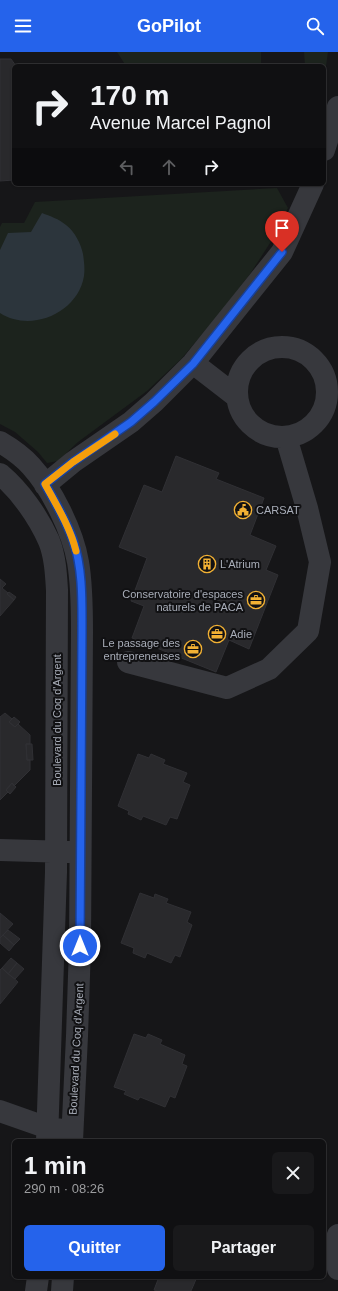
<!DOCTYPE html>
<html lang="fr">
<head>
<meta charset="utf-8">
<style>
  :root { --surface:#101012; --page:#19191b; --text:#f1f3f6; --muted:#9c9d9f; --line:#303032; --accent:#2563eb }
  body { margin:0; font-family:Arial,sans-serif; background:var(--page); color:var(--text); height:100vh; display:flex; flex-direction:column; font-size:15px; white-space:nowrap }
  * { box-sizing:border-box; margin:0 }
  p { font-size:13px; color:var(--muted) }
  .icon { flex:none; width:22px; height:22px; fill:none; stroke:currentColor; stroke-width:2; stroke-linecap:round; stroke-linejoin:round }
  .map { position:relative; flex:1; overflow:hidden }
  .panel { position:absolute; left:12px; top:1087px; width:314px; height:140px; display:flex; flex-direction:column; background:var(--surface); border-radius:6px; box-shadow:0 1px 3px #0004,0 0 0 1px var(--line) }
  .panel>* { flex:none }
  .top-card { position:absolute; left:12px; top:12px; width:314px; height:122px; border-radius:6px; box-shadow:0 1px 3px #0004,0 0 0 1px var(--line); background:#101012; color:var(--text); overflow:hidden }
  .pin { position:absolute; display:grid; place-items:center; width:34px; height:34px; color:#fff; margin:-41px -17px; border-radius:50% 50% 50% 0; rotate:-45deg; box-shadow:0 0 4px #0007 }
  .pin .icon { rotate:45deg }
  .me { position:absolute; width:44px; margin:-22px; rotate:0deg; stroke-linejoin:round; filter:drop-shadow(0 0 3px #0008) }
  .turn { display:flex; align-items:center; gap:14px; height:84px; padding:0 12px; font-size:18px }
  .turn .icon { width:52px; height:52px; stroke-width:2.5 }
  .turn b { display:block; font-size:28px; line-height:34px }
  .lanes { display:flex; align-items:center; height:38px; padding:0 12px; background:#0003; justify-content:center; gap:20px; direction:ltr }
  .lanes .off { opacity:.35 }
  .round { display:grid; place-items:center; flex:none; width:42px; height:42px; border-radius:6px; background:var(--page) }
  .headline { display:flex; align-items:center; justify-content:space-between; height:68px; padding:0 12px }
  h1 { font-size:24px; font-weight:700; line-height:30px }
  .cta { display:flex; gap:8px; margin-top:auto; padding:8px 12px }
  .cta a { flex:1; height:46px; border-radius:6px; background:var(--accent); color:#fff; font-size:16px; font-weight:700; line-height:46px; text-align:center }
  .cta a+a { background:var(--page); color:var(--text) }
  header { display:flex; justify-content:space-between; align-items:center; height:52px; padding:0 12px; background:var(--accent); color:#fff; font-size:18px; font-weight:700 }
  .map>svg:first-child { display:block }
</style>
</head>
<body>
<header><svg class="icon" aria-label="menu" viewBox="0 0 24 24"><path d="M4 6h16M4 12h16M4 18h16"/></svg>GoPilot<svg class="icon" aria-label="search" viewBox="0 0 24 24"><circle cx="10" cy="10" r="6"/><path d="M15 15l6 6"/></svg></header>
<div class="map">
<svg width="338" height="1239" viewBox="0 0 338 1239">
  <rect width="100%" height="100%" fill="#161618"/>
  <!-- green -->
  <path fill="#1c231d" d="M117 0H261V14H126Z
    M304 0H328L324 29V14H305Z
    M277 136 288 156 270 191 250 222 217 265 181 307 147 339 78 390 58 409 47 411 38 400 15 380 0 372V175L2 171H24L35 150Z"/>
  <!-- water -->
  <path fill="#2c353c" d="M42 161C50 164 59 167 66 173 75 180 81 192 83 202 84 209 85 216 84 224 78 261 31 281 0 261V198L8 181 31 180Z"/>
  <!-- building -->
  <path fill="#29292c" stroke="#303034" d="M0 7H11L16 14H14V128L0 129Z
    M176 404 219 421 216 427 264 446 250 483 276 494 266 518 278 523 249 597 229 588 216 620 132 586 144 554 131 549 147 506 119 495 144 433 162 440Z
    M0 527 6 532 2 536 8 541 7 542 14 548 0 564Z
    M9 540 16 545 14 548 7 542Z
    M5 661 12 667 9 670 15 675 18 672 30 683V692H26L27 708H30V718L14 734 12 731 6 738 8 740 0 748V665Z
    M14 665 20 670 15 675 9 670Z
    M26 692H32L33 708H27Z
    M138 702 149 706 151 702 165 708 163 712 187 721 183 730 190 733 177 767 170 765 166 773 143 764 141 768 128 762 129 759 118 754Z
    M12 731 16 735 10 742 6 738Z
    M140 841 154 846 155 842 168 847 166 851 191 860 187 870 192 873 180 905 175 903 171 911 147 901 145 906 133 901 134 896 121 891Z
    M0 861 13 872 0 886Z
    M8 878 20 887 14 893 3 883Z
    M3 883 14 893 9 899 0 891V886Z
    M11 906 17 911 8 922 2 916Z
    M17 911 24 917 15 927 8 922Z
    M2 916 18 930 0 952V918Z
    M134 982 146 986 148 982 162 988 160 992 185 1003 182 1012 187 1014 175 1046 170 1044 165 1055 140 1045 138 1048 124 1042 126 1039 114 1035Z
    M159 1225H197L191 1239H158L154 1238Z"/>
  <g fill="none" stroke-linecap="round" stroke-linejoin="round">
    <!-- minor -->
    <path stroke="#37383d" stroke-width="22" d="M324 98 338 55
      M237 340a45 45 0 1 1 90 0a45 45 0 1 1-90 0Z
      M193 311 237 345
      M0 390C12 397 22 404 31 414 52 437 73 480 78 510 82 533 82 557 82 580L80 894 77 984 72 1089
      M0 422C20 439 38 464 49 489 55 504 56 521 57 538L56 820 47 1089
      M45 433 73 410 131 370 154 350 193 311 282 200 313 132
      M128 610 227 636 269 617 308 579 320 510 307 456 286 385
      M0 798 69 800
      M0 1059 48 1076 62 1078
      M338 1183 335 1192 338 1217
      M36 1239 38 1225
      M62 1239 63 1225"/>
  </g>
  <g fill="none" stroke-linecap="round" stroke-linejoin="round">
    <defs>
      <path id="route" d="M80 894 82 580C82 550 83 517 73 488 66 468 55 450 45 432L73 410 131 370 154 350 193 312 282 200"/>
    </defs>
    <!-- route casing -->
    <use href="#route" stroke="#184099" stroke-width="10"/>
    <!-- route -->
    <use href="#route" stroke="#2563eb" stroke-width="7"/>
    <!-- slow -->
    <path stroke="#f59e0b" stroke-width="7" d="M76 499C70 475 57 454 45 432L73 410 115 382"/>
  </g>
  <!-- icons -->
  <defs>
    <symbol id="civic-ring" viewBox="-11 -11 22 22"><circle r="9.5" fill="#111113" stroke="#f2b134" stroke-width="1.5"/><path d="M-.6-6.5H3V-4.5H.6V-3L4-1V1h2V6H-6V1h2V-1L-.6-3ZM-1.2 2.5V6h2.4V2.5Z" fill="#f2b134"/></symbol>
    <symbol id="building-ring" viewBox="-11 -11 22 22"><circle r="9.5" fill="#111113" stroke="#f2b134" stroke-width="1.5"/><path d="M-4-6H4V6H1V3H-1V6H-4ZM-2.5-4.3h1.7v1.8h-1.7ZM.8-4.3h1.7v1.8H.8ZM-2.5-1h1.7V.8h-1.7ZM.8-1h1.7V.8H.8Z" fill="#f2b134"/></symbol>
    <symbol id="office-ring" viewBox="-11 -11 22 22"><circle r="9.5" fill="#111113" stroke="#f2b134" stroke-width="1.5"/><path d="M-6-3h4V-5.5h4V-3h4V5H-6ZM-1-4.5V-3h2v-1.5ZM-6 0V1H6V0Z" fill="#f2b134"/></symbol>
  </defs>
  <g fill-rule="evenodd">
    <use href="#civic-ring" x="233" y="448" width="20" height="20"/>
    <use href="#building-ring" x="197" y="502" width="20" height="20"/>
    <use href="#office-ring" x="246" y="538" width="20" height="20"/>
    <use href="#office-ring" x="207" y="572" width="20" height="20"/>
    <use href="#office-ring" x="183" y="587" width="20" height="20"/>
  </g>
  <g text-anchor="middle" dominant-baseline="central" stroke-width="4" stroke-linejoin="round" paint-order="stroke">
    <!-- poi labels -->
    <g font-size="11" fill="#a8adb8" stroke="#111113" text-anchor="start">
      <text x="256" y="458">CARSAT</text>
      <text x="220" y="512">L'Atrium</text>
      <text x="243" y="542" text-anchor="end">Conservatoire d'espaces<tspan x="243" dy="13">naturels de PACA</tspan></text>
      <text x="230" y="582">Adie</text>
      <text x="180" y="591" text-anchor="end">Le passage des<tspan x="180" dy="13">entrepreneuses</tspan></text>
    </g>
    <!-- street labels -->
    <g font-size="11" fill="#a8adb8" stroke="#111113">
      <text transform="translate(57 668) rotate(-90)">Boulevard du Coq d'Argent</text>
      <text transform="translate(76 997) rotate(-87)">Boulevard du Coq d'Argent</text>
    </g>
  </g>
</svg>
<div class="pin" style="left:282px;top:200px;background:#d93025"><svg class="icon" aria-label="arrive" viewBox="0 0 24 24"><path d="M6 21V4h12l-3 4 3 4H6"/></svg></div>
<svg class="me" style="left:80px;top:894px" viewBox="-20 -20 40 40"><circle r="17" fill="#2563eb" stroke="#fff" stroke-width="3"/><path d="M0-11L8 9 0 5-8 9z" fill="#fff"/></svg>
<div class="top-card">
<div class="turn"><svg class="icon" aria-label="right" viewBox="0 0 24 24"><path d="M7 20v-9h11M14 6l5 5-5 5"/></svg><div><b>170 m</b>Avenue Marcel Pagnol</div></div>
<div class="lanes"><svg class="icon off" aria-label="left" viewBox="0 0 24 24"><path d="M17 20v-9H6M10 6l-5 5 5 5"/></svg><svg class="icon off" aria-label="ahead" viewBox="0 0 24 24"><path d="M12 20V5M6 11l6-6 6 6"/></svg><svg class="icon" aria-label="right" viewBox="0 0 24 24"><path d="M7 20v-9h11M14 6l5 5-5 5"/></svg></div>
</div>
<section class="panel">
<div class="headline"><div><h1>1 min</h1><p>290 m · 08:26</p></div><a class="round"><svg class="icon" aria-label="close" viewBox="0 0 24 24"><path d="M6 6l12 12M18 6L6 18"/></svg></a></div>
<div class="cta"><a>Quitter</a><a>Partager</a></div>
</section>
</div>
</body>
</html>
